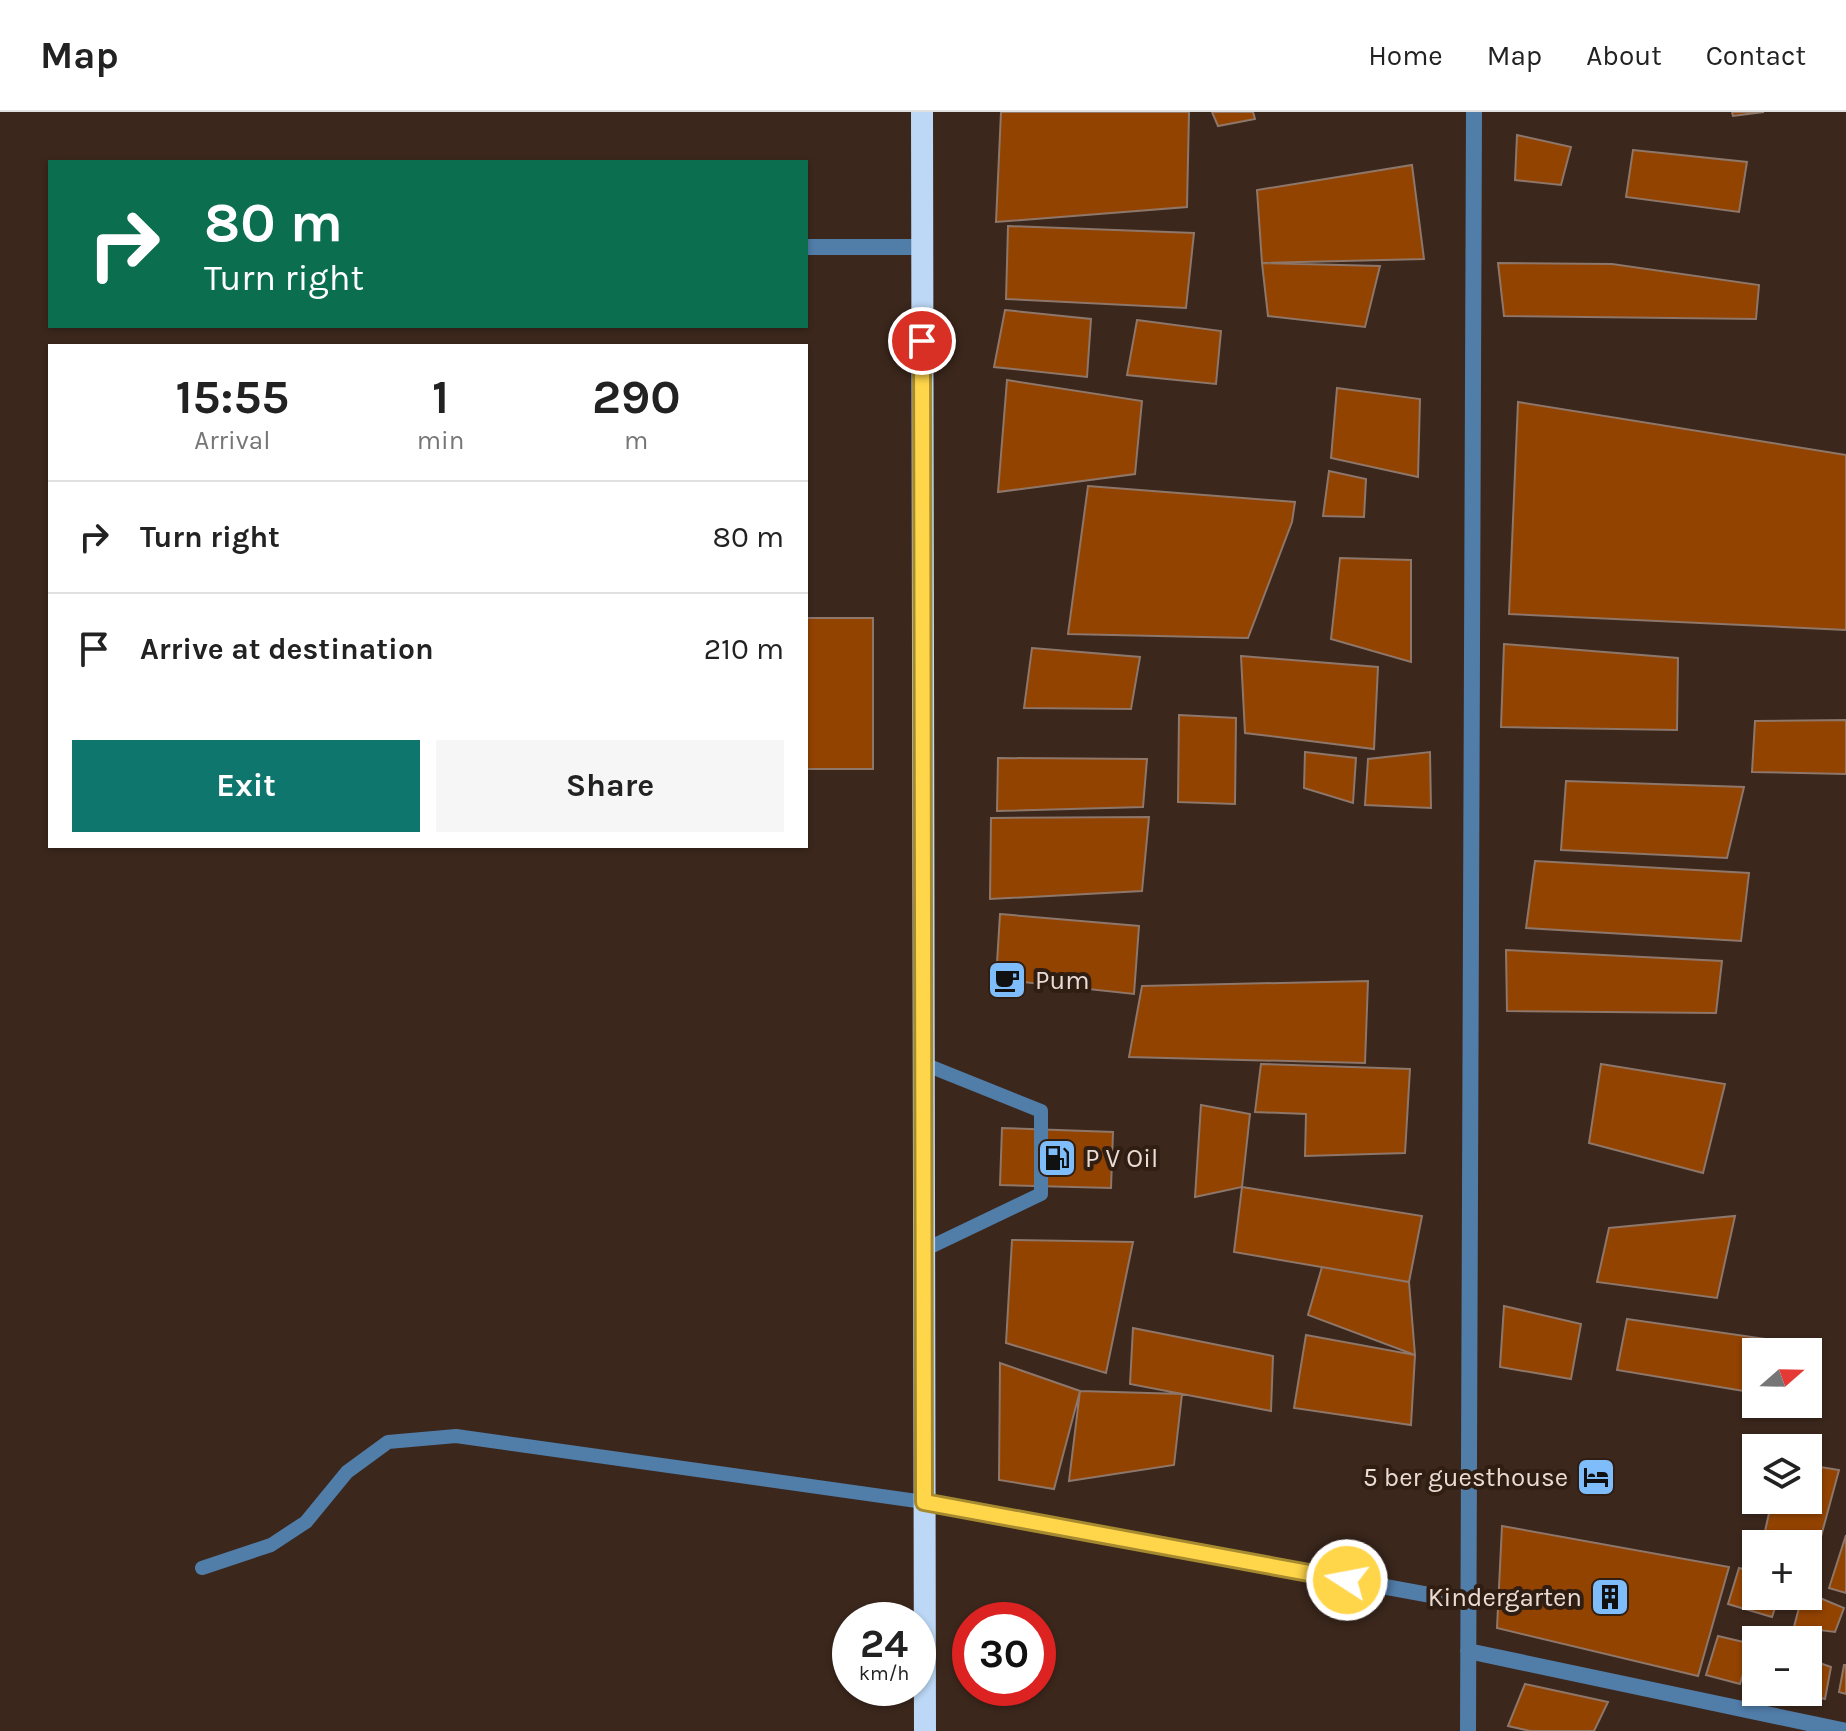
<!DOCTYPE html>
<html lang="en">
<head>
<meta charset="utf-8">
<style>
  :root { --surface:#fff; --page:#f6f6f6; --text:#222; --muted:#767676; --line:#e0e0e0; --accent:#0f766e }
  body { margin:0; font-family:Karla,sans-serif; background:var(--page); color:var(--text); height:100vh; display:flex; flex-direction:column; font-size:30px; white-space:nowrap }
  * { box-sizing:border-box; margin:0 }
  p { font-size:26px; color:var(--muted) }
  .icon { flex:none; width:44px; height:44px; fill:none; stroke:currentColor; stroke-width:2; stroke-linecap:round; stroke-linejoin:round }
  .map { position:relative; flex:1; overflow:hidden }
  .drawer { position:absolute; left:48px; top:232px; width:760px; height:504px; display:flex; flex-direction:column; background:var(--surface); border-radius:0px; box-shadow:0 2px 6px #0004 }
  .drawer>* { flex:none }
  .banner { position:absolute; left:48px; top:48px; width:760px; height:168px; border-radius:0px; box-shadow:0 2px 6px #0004; background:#0b6e4f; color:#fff; overflow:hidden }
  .needle { width:52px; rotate:70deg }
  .buttons { position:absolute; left:1742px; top:1226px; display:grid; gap:16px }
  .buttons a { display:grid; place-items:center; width:80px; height:80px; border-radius:0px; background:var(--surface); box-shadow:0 2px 6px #0004; font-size:40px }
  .speed { position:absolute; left:832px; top:1490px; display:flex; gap:16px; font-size:40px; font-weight:700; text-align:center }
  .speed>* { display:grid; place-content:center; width:104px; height:104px; border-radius:50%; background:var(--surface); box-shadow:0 2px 6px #0004; line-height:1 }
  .speed small { font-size:20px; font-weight:400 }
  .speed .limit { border:12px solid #d22; background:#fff; color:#111 }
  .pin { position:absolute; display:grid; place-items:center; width:68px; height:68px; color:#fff; margin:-34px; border:4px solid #fff; border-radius:50%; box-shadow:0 2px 8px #0007 }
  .me { position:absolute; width:88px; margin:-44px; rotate:281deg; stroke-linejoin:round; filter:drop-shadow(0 0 6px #0008) }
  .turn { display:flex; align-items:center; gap:28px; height:168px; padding:0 24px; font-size:36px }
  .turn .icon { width:104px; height:104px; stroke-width:2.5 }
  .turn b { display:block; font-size:56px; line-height:68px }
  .eta { display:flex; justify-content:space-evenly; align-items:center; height:136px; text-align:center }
  .eta b { font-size:48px; font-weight:700; line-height:56px }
  .cta { display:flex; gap:16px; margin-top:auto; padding:16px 24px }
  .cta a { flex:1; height:92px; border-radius:0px; background:var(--accent); color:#fff; font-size:32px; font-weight:700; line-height:92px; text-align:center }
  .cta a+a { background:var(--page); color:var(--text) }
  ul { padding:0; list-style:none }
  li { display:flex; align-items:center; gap:24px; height:112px; padding:0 24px; border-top:2px solid var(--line) }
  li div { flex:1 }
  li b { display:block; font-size:30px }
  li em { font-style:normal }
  header { display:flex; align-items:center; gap:48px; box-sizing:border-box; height:112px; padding:0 40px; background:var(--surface); border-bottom:2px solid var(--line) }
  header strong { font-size:38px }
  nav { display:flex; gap:44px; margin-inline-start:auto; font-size:28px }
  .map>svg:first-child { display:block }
</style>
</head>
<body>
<header>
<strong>Map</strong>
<nav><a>Home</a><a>Map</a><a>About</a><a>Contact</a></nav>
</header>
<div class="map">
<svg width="1846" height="1619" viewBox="0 0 1846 1619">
  <rect width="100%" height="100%" fill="#3b271c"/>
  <!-- building -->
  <path fill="#934300" stroke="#8e7669" stroke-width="2" d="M1001 0H1189L1187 95 996 110Z
    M1212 0H1253L1255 7 1218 14Z
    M1732 0H1764L1733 4Z
    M1517 23 1571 35 1561 73 1515 68Z
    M1633 38 1747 50 1739 100 1626 85Z
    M1412 53 1424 147 1262 151 1257 78Z
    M1008 114 1194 121 1186 196 1006 187Z
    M1262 151 1380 154 1365 215 1268 204Z
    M1498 151 1612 152 1759 173 1756 207 1504 204Z
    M1005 198 1091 207 1087 265 994 255Z
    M1137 208 1221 219 1216 272 1127 263Z
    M1007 268 1142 289 1135 362 998 380Z
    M1337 276 1420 287 1418 365 1331 346Z
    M1518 290 1846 343V518L1509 502Z
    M1329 359 1366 367 1364 405 1323 404Z
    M1088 374 1295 390 1292 410 1248 526 1068 522Z
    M1340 446 1411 448V550L1331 527Z
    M806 506H873V657H806Z
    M1504 532 1678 546 1677 618 1501 615Z
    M1032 536 1140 545 1131 597 1024 596Z
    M1241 544 1378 555 1374 637 1245 621Z
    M1179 603 1236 606 1235 692 1178 690Z
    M1846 608V662L1752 660 1755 609Z
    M1305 640 1356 646 1353 691 1304 676Z
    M1430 640 1431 696 1365 693 1368 647Z
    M998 646 1147 647 1143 695 997 699Z
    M1566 669 1744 675 1727 746 1561 738Z
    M1149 705 1142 779 990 787 991 706Z
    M1535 749 1749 761 1741 829 1526 816Z
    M1000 802 1139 814 1134 882 996 867Z
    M1506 838 1722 849 1716 901 1507 899Z
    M1368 869 1365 951 1129 945 1142 874Z
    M1261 952 1410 957 1405 1041 1305 1044 1306 1002 1255 1000Z
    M1601 952 1725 972 1703 1061 1589 1031Z
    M1201 993 1250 1002 1242 1075 1195 1085Z
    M1002 1016 1113 1020 1111 1076 1000 1073Z
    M1242 1075 1422 1104 1409 1170 1234 1140Z
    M1735 1104 1717 1186 1597 1170 1609 1116Z
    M1012 1128 1133 1130 1106 1261 1006 1231Z
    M1322 1155 1409 1170 1415 1243 1308 1203Z
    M1504 1194 1581 1212 1571 1267 1500 1255Z
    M1627 1207 1766 1227 1764 1240H1756V1281L1617 1258Z
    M1133 1216 1273 1244 1271 1299 1130 1272Z
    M1306 1223 1415 1243 1411 1313 1294 1296Z
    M1000 1251 1080 1279 1054 1377 999 1368Z
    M1080 1279 1182 1282 1174 1353 1069 1369Z
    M1808 1353 1839 1358 1816 1443 1808 1441V1432H1778L1763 1428 1772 1388H1808Z
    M1502 1414 1729 1455 1698 1564 1497 1516Z
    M1846 1423V1481L1829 1476Z
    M1739 1456 1756 1460V1484H1779L1772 1505 1728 1492Z
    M1808 1481 1844 1496 1835 1520 1794 1515 1802 1484H1808Z
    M1718 1524 1752 1532 1740 1572 1706 1563Z
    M1808 1547 1831 1555 1825 1587 1796 1580H1808Z
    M1844 1553H1846V1582L1839 1580Z
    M1525 1572 1608 1590 1594 1619H1530L1508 1614Z"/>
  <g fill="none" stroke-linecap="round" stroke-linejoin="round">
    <!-- service -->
    <path stroke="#517da9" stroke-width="14" d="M924 952 1041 999V1082L924 1138
      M202 1456 271 1433 306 1410 347 1360 388 1330 456 1324 924 1390"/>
    <!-- minor -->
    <path stroke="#517da9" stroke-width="16" d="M806 135H922
      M924 1390 1468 1490
      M1468 1539 1846 1619
      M1468 1619 1474 0"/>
    <!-- trunk -->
    <path stroke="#bcd8f6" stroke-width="22" d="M922 0 925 1619"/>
  </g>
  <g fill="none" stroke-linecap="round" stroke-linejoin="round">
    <defs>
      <path id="route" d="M922 229 924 1390 1347 1468"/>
    </defs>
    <!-- route casing -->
    <use href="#route" stroke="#a68a30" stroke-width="20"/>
    <!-- route -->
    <use href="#route" stroke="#ffd54a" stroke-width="14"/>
  </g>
  <!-- icons -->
  <defs>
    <symbol id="cafe-square" viewBox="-11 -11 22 22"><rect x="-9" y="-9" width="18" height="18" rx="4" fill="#7fbdfa" stroke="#311e13"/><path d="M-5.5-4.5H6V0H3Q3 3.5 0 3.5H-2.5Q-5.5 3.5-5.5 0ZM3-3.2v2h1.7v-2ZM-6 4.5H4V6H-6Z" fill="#111"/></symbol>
    <symbol id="fuel-square" viewBox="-11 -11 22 22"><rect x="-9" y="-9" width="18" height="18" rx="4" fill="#7fbdfa" stroke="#311e13"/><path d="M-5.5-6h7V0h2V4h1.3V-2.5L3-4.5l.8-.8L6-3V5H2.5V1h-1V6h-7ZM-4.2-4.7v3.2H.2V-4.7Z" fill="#111"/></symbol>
    <symbol id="hotel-square" viewBox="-11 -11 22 22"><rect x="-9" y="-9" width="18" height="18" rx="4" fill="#7fbdfa" stroke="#311e13"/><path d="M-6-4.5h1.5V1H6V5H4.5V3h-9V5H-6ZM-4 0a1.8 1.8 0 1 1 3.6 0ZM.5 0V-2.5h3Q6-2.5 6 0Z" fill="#111"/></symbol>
    <symbol id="building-square" viewBox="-11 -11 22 22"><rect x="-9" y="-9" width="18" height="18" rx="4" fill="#7fbdfa" stroke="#311e13"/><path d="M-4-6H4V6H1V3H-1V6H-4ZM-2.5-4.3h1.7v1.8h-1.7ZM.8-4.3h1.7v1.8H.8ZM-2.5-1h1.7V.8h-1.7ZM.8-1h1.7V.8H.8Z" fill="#111"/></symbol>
  </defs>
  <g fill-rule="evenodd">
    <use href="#cafe-square" x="985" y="846" width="44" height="44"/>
    <use href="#fuel-square" x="1035" y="1024" width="44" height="44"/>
    <use href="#hotel-square" x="1574" y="1343" width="44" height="44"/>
    <use href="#building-square" x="1588" y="1463" width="44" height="44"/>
  </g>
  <g text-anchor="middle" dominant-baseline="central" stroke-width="8" stroke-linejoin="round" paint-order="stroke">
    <!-- poi labels -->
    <g font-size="26" fill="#eadcd5" stroke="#311e13" text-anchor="start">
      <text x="1035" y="868">Pum</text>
      <text x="1085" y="1046">P V Oil</text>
      <text x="1568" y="1365" text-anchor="end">5 ber guesthouse</text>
      <text x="1582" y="1485" text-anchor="end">Kindergarten</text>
    </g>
  </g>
</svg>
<div class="buttons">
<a><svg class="needle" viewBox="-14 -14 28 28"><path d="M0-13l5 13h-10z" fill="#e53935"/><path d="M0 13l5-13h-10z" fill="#767676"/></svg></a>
<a><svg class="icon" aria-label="layers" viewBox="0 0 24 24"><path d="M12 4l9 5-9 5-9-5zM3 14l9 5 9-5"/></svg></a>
<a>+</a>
<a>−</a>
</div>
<div class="speed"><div>24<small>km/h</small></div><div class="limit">30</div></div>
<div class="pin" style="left:922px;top:229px;background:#d93025"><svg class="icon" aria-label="arrive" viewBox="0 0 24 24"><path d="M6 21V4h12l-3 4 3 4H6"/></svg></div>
<svg class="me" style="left:1347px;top:1468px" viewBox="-20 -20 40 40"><circle r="17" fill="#ffd54a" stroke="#fff" stroke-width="3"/><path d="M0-11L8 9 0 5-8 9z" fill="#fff"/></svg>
<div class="banner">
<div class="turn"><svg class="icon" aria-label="right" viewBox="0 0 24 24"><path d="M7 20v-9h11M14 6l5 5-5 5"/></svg><div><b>80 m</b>Turn right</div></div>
</div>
<section class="drawer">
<div class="eta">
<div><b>15:55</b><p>Arrival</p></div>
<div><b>1</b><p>min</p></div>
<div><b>290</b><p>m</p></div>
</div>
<ul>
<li><svg class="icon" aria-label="right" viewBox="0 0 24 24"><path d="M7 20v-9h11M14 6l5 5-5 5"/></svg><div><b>Turn right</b></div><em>80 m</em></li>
<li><svg class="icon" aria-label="arrive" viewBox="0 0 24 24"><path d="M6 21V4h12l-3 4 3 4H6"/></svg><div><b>Arrive at destination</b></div><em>210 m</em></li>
</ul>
<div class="cta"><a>Exit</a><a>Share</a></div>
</section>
</div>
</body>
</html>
